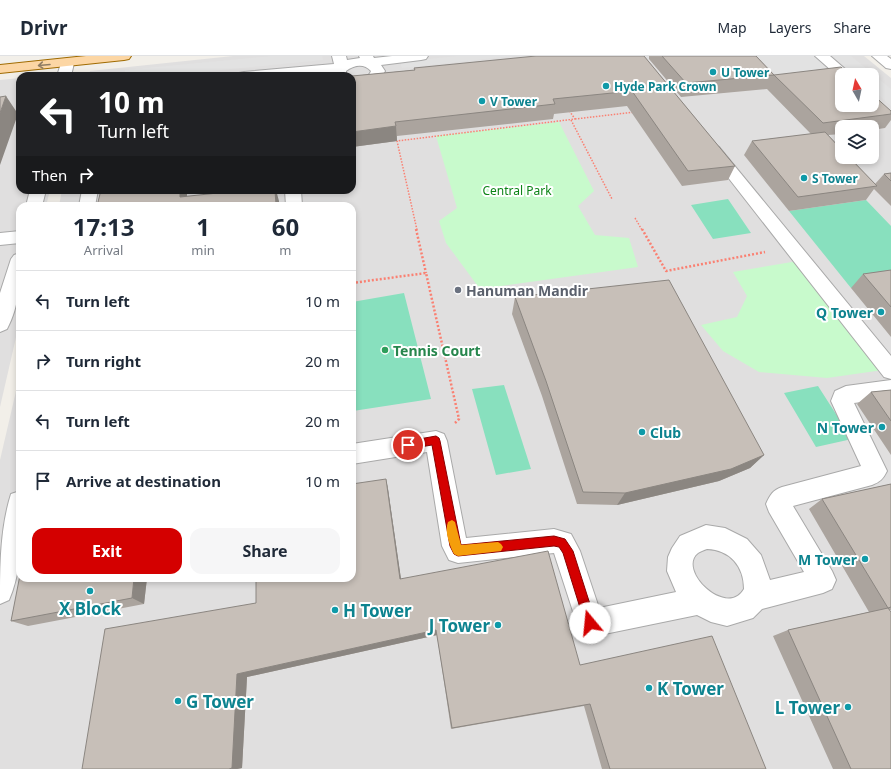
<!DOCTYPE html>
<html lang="en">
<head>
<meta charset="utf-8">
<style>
  :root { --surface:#fff; --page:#f6f6f7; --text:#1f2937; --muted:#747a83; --line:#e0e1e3; --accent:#d40000 }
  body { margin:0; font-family:"Noto Sans",sans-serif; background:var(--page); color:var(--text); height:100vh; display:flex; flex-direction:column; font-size:15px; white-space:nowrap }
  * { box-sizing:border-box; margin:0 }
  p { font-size:13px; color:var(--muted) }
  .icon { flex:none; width:22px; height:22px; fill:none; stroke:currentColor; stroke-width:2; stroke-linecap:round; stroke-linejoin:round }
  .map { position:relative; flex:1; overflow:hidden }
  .panel { position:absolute; left:16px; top:146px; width:340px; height:380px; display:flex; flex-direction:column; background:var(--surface); border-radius:12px; box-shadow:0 2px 6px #0003 }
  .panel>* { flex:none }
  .top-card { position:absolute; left:16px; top:16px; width:340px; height:122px; border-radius:12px; box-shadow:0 2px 6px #0003; background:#202124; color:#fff; overflow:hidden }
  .needle { width:26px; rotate:351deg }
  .controls { position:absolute; left:835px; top:12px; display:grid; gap:8px }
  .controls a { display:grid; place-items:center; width:44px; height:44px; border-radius:8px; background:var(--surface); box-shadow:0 2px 6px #0003; font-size:20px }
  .pin { position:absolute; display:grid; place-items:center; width:34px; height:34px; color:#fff; margin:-17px; border:2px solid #fff; border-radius:50%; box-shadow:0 1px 4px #0007 }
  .me { position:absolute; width:44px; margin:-22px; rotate:343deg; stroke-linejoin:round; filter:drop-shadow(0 0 3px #0008) }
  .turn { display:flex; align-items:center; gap:14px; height:84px; padding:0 16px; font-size:18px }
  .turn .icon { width:52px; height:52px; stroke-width:2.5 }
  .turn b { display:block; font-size:28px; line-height:34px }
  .then { display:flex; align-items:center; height:38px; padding:0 16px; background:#0003; gap:8px; font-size:15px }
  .eta { display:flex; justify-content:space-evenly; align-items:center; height:68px; text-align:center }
  .eta b { font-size:24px; font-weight:700; line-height:28px }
  .action { display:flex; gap:8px; margin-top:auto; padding:8px 16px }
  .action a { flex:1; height:46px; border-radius:12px; background:var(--accent); color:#fff; font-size:16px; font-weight:700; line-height:46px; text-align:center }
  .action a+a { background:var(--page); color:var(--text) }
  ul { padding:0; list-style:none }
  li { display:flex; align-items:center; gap:12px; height:60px; padding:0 16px; border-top:1px solid var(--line) }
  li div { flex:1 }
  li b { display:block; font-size:15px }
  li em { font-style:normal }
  header { display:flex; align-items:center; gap:24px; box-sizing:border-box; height:56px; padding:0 20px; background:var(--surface); border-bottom:1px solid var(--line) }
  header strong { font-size:19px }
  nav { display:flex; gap:22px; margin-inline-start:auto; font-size:14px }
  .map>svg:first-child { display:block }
</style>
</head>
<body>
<header>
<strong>Drivr</strong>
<nav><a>Map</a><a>Layers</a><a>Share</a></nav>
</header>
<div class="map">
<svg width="891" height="713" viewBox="0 0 891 713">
  <rect width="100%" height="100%" fill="#f2efe9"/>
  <!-- residential -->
  <path fill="#e0dfdf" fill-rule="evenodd" d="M233 0H864L891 22V713H0V404L20 318V522H352V150H59L62 134H352V20H89L90 15ZM842 19H872V49H842ZM842 71H872V101H842Z
    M20 22V134H50L46 150H20V264L0 351V24Z"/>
  <!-- park -->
  <path fill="#c8facc" d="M559 66 594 135 578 150 595 179 629 182 638 211 480 233 446 187 439 165 457 152 436 80Z
    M804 204 890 313 827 322 759 316 723 295 701 269 737 261 747 240 733 216Z"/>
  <!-- pitch -->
  <path fill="#88e0be" d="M728 143 751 177 713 183 691 149Z
    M866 144 891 170V226L851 232 789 155Z
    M404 237 431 343 353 355 352 246Z
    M504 329 531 413 496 419 472 333Z
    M818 330 852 383 816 391 784 337Z"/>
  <!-- parking -->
  <path fill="#e2e2e2" d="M272 0H322L323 4 161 20H125V14Z
    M457 0H512L402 12 400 6Z
    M757 0H815L832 14 778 20Z
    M832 0H851L891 33V50L872 33V19H855Z"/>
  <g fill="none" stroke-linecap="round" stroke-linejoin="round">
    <defs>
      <path id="minor" d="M332 0H346L347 4 360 2 359 0H373L374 2 392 0H428L426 3 421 4 381 9 385 15C379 29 366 31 352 30V22C360 22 368 23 371 15 364 7 354 9 346 15V20H332V16L288 20H237L239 17 244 16 334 8Z
        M815 0H830L852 19H842V22H840Z
        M872 0H887L891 3V13L886 12Z
        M67 3 72 4 74 7 71 20H57L62 4Z
        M714 89 719 91 891 300V323L884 321 709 97 706 94 709 91Z
        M30 134H46L42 150H26Z
        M82 134H98L95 150H79Z
        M285 134H301L302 150H286Z
        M20 175V187L0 189V177Z
        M20 197C20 223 20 249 7 273L0 276V237L11 203 14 199Z
        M891 324V342L854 347 887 415C883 423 880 426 872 429L793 450 832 515 836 524 832 533 823 537 762 553 753 562 727 570 711 566 697 559 590 581 580 577 554 497 458 507 449 504 442 490 427 396 352 408V388L436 375 444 378 447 385 466 482 554 473 571 478 580 495 599 552 676 536 667 515 668 501 672 492 680 480 706 469 725 472 747 483 761 499 770 524 804 516 769 456 766 448C770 439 773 434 782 431L861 410 831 345 835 335 846 330ZM707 493C730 494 744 510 744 533 727 563 676 514 698 497 701 495 704 494 707 493Z
        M20 435C20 471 24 510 9 544L0 548C0 511 0 473 11 438Z"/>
      <path id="major" d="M86 0H131L129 3 124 4 0 17V9Z"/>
    </defs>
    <!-- minor casing -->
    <use href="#minor" stroke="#a9a9a9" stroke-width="2"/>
    <!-- major casing -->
    <use href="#major" stroke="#a06b00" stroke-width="2"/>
    <!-- path-far1 -->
    <path stroke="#fa8072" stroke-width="1.5" stroke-dasharray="1.5 1.5" stroke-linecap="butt" d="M575 63 635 56
      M571 64 612 143
      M635 162 642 174
      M417 174 397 85 575 63 568 53"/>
    <!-- path -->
    <path stroke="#fa8072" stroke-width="2.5" stroke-dasharray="2 2" stroke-linecap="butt" d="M416 173 426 217
      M642 173 666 215 765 196
      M352 227 426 217 459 363 454 368"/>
    <!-- minor -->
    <use href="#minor" fill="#fff" fill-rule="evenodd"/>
    <!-- major -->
    <use href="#major" fill="#fcd6a4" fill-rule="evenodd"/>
  </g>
  <!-- wall -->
  <path fill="#aba49e" d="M644 0 735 110 728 124 682 130 627 50 554 58 553 63 397 80V85L352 91V20L414 14V12Z
    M649 0H756L774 19 891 55V64L885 72 872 74V71H842V78L828 79 875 128 884 118 891 117V150L874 133 866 144 789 155 744 99 752 85 811 78 767 33 681 41 649 3Z
    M891 214V281L851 232 863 218Z
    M515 241 764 399 750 412 719 425 617 449 577 448 542 340 512 258Z
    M891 334V399L857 348 871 336Z
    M386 423 388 433 401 523 580 609 766 713H602L584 650 451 673 437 579 247 621 242 712 237 713H82Z
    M891 428V554H890L891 713H833L773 580 788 574 869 556 809 453 822 443Z
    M20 522H147L144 548 28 570 11 565Z"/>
  <!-- shaded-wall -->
  <path fill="#8b8681" d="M6 40 18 58 0 109V57Z
    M396 70 397 85 352 91V76Z
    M180 134H187V150L180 141Z
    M275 134H276L279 145V150H276Z
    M764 399 750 412 719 425 617 449 625 437Z
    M386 423 388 433 402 530 400 523Z
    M134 522H147L144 548 132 542Z
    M436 574 437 579 247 621 242 712 237 713H229L237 618Z"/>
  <!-- building -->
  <path fill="#c7bfb8" stroke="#8b8681" d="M536 0H644L735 110 688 115 632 35 553 43 555 48 395 66 396 70 352 76V20L415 14 414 12Z
    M662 0H756L774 19 686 27Z
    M841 11 850 19H842V49H872V38L891 55V58L823 67 774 19Z
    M6 40 0 57V41Z
    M825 76 842 94V101H849L877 130 798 141 752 85Z
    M891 117V125L884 118Z
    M101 134H180V141L246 134H275L276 150H97Z
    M891 214V251L863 218Z
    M669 224 764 399 731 413 625 437 583 436 546 325 515 241Z
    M891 334V365L871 336Z
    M386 423 400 523 548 495 580 609 712 580 766 713H610L590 648 452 672 436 574 237 618 232 712 229 713H82L105 573 256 547V522H352V428Z
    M891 428V551L888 552 822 443Z
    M20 519V522H134L132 542 11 565Z
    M888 552 891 556V713H851L788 574Z"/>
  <!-- one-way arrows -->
  <defs><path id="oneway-shaft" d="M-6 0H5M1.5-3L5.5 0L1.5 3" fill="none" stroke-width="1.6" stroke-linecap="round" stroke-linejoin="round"/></defs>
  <use stroke="#8f7c63" href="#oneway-shaft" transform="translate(44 9) rotate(175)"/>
  <!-- route -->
  <path fill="#d40000" stroke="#8a0000" d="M436 380 439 382 440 385 461 489 554 480 565 483 573 495 596 567 594 571 590 573 586 571 563 497 559 491 554 490 458 500 454 498 450 490 432 389 408 393 405 392 403 389 405 386 408 385Z"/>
  <!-- slow -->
  <path fill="#f59e0b" d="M452 464 455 466 461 489 498 486 501 488 503 491 501 495 458 500 454 498C450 490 444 475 448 466Z"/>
  <!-- markers -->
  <g fill="#0f9aa8" stroke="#fff" stroke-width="1.5">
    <circle cx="713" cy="16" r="4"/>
    <circle cx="606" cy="30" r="4"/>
    <circle cx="482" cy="45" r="4"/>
    <circle cx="804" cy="122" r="4"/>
    <circle cx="881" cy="256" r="4"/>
    <circle cx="882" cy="371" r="4"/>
    <circle cx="642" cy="376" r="4"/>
    <circle cx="865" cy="503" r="4"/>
    <circle cx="90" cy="535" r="4"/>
    <circle cx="335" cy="554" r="4"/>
    <circle cx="498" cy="569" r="4"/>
    <circle cx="649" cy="632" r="4"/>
    <circle cx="178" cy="645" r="4"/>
    <circle cx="848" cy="651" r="4"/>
  </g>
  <circle fill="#6b7280" stroke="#fff" stroke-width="1.5" cx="458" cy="234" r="4"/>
  <circle fill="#2e9e5b" stroke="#fff" stroke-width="1.5" cx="385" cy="294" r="4"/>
  <g text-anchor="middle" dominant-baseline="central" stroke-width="4" stroke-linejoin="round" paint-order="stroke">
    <!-- far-culture labels -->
    <g font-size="12" font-weight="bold" fill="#0d838f" stroke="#fff" text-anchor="start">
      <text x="721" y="16">U Tower</text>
      <text x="614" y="30">Hyde Park Crown</text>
      <text x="490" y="45">V Tower</text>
      <text x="812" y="122">S Tower</text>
    </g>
    <!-- far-park labels -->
    <g font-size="12" fill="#0c8416" stroke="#fff">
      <text x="517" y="134">Central Park</text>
    </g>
    <!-- worship labels -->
    <g font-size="14" font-weight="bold" fill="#5b616d" stroke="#fff" text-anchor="start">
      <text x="466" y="234">Hanuman Mandir</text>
    </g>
    <!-- culture labels -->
    <g font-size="14" font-weight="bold" fill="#0d838f" stroke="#fff" text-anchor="end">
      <text x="873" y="256">Q Tower</text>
      <text x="874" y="371">N Tower</text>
      <text x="650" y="376" text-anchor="start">Club</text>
      <text x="857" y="503">M Tower</text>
    </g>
    <!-- leisure labels -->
    <g font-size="14" font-weight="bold" fill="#27864d" stroke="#fff" text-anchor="start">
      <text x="393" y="294">Tennis Court</text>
    </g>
    <!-- near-culture labels -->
    <g font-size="17" font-weight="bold" fill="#0d838f" stroke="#fff" text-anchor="start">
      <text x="90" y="552" text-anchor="middle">X Block</text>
      <text x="343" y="554">H Tower</text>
      <text x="490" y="569" text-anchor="end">J Tower</text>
      <text x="657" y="632">K Tower</text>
      <text x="186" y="645">G Tower</text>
      <text x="840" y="651" text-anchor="end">L Tower</text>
    </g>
  </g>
</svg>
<div class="controls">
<a><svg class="needle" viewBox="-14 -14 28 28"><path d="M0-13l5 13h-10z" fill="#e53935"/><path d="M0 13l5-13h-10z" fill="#747a83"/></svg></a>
<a><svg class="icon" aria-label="layers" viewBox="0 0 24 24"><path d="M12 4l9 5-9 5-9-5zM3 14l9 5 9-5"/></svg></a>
</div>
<div class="pin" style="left:408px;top:389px;background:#d93025"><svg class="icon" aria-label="arrive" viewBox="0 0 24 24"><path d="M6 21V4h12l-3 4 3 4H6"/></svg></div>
<svg class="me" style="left:590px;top:567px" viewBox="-20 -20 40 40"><circle r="19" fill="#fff"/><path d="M0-13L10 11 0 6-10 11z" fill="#d40000"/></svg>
<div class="top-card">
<div class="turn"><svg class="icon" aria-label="left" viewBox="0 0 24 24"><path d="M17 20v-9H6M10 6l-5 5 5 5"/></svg><div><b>10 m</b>Turn left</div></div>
<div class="then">Then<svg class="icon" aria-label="right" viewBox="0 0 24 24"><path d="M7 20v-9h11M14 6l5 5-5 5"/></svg></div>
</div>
<section class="panel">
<div class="eta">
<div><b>17:13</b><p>Arrival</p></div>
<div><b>1</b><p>min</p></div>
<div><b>60</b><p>m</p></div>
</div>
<ul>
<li><svg class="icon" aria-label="left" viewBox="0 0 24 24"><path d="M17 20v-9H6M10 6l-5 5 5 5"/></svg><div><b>Turn left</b></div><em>10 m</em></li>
<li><svg class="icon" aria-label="right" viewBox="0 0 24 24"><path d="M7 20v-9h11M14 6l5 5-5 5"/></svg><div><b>Turn right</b></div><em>20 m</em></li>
<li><svg class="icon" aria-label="left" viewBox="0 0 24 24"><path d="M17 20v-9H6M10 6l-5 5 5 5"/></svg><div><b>Turn left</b></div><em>20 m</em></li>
<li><svg class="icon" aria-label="arrive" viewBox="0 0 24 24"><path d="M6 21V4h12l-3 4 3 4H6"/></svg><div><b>Arrive at destination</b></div><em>10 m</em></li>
</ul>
<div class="action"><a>Exit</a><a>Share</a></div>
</section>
</div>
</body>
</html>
